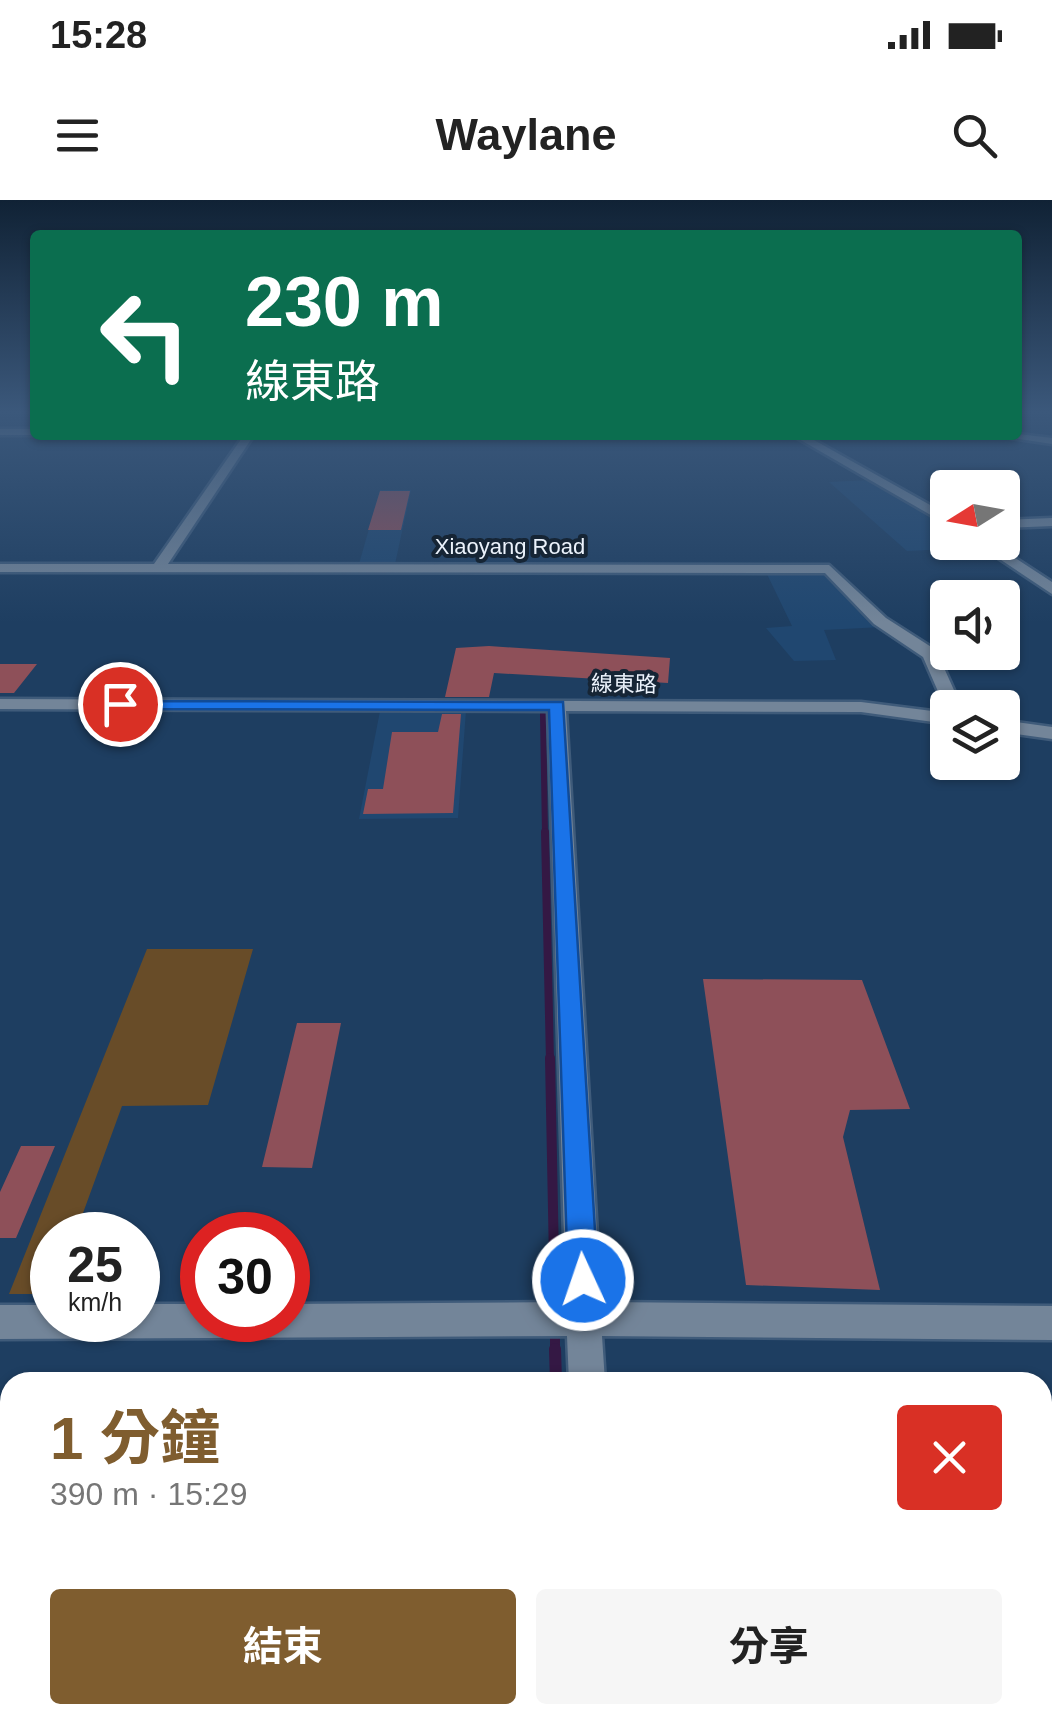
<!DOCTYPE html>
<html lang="zh-TW">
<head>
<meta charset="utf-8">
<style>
  :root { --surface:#fff; --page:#f6f6f6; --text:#222; --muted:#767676; --accent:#7f5d2f }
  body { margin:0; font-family:Helvetica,"Noto Sans TC",sans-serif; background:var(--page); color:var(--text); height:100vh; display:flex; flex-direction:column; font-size:38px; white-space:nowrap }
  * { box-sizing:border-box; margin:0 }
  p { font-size:32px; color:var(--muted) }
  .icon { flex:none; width:55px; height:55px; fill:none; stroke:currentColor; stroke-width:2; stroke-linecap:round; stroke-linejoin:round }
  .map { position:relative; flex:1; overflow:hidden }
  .side { position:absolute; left:0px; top:1172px; width:1052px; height:352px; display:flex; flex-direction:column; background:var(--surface); border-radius:30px 30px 0 0; box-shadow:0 2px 8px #0004 }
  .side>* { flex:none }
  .hud { position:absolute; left:30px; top:30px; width:992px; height:210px; border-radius:10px; box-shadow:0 2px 8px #0004; background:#0b6e4f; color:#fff; overflow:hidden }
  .needle { width:65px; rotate:259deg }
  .controls { position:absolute; left:930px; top:270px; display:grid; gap:20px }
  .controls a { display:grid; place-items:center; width:90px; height:90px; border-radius:10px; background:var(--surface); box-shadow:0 2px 8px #0004; font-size:50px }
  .speed { position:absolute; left:30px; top:1012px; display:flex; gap:20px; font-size:50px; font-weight:700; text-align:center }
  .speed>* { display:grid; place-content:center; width:130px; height:130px; border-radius:50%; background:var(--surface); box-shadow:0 2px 8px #0004; line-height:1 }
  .speed small { font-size:25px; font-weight:400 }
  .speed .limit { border:15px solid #d22; background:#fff; color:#111 }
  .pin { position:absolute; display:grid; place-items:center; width:85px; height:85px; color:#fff; margin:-42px; border:5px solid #fff; border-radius:50%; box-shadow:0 2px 10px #0007 }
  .me { position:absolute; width:110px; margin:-55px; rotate:357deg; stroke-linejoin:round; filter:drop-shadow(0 0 8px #0008) }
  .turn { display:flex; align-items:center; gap:35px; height:210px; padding:0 50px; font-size:45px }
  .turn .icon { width:130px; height:130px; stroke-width:2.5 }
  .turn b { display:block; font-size:70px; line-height:85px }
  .round { display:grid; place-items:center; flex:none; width:105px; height:105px; border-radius:10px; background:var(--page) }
  .headline { display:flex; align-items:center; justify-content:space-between; height:170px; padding:0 50px }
  h1 { font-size:60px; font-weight:700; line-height:75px; color:var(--accent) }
  .primary-button { display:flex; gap:20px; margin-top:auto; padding:20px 50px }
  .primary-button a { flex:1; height:115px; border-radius:10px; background:var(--accent); color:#fff; font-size:40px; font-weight:700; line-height:115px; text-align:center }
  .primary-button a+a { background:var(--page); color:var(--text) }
  .status { display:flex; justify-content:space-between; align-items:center; height:70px; padding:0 50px; background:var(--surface); direction:ltr }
  .status svg { height:28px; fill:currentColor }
  header { display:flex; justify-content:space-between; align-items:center; height:130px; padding:0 50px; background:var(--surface); font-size:45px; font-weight:700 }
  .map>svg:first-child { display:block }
</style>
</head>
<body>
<div class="status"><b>15:28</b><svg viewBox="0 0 49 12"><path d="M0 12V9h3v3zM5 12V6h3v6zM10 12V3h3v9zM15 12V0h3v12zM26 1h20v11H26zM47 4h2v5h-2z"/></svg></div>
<header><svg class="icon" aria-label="menu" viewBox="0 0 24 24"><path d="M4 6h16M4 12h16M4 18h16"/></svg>Waylane<svg class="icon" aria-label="search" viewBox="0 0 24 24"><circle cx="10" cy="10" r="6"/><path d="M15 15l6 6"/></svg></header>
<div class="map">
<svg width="1052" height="1523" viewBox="0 0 1052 1523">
  <rect width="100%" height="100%" fill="#1e3e61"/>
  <!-- built -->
  <path fill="#204770" d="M871 280 947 323 948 342 983 343 991 347 907 351 829 282Z
    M380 290H411L395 364H359Z
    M766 372H836L882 427 824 430 836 460 794 461 766 428 792 426Z
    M380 511H466L458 618 359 619Z"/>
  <!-- green -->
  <path fill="#684c28" d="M147 749H253L208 905 122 906 75 1035H52V1094H9Z"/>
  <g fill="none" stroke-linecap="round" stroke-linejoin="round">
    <!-- stream-far3 -->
    <path stroke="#341844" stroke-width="6" d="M543 514 545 634"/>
    <!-- stream-far2 -->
    <path stroke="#341844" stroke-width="8" d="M545 632 550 861"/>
    <!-- stream-far1 -->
    <path stroke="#341844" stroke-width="10" d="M550 858 555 1109
      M555 1128V1152"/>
    <!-- stream -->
    <path stroke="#341844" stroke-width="12" d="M555 1149 556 1182
      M563 1515V1523"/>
  </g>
  <!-- building -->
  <path fill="#8e5059" d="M380 291H410L401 330H368Z
    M489 446 670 458 668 483 494 473 489 497H445L456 448Z
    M0 464H37L14 493H0Z
    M442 514H461L453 613 363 614 368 589H383L392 532H438Z
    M703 779 862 780 910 909 850 910 843 937 880 1090 746 1085Z
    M297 823H341L312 968 262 967Z
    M21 946H55L16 1038H0V992Z"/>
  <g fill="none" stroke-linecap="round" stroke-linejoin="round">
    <defs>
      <path id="minor" d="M0 229H35L36 235H0Z
        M1018 234 1052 238V244L992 235Z
        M244 235H254L168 364 829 365 886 418 936 450 962 508H948L947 512 923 457 874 424 825 373 0 372V364H154Z
        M792 235H805L948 315V325Z
        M1052 318V326L1002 328V320Z
        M974 342H991L1052 382V394Z
        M0 499 861 502 948 513V524L861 512 566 511 601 1102 1052 1106V1140L602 1136 605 1182H569L567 1136 0 1139V1105H52V1120H138V1104H202V1120H288V1104L566 1102 548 511 0 509Z
        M1002 520 1052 527V539L1002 532Z
        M577 1515H623V1523H577Z"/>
    </defs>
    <!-- minor casing -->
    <use href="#minor" stroke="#3f5b7a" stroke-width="5"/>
    <!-- minor -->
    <use href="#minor" fill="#738599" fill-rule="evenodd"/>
  </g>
  <!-- sky -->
  <linearGradient id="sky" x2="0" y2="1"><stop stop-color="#102235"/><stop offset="0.5" stop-color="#3b587b"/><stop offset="1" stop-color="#3b587b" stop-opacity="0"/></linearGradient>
  <rect width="1052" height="423" fill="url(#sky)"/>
  <!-- route -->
  <path fill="#1a73e8" stroke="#114b97" stroke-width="2.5" d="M114 501 563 502 598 1080 594 1091 583 1095 572 1091 568 1080 549 510 120 509 114 508Z"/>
  <g text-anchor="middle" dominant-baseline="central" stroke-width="8" stroke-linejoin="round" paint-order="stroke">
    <!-- far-street labels -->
    <g font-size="22" fill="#ebf2fb" stroke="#162535">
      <text x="510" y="346">Xiaoyang Road</text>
      <text transform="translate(624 484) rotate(1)">線東路</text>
    </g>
  </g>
</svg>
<div class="controls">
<a><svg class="needle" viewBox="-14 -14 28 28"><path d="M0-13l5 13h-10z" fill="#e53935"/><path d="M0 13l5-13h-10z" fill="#767676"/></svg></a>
<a><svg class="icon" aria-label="sound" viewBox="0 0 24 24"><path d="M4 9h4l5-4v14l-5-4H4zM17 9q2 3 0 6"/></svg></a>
<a><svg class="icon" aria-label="layers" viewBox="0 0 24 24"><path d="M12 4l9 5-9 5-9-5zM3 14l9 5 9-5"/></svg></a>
</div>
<div class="speed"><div>25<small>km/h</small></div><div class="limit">30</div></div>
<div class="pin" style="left:120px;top:504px;background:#d93025"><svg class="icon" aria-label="arrive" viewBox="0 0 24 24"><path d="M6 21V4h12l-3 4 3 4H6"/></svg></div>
<svg class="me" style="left:583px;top:1080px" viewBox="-20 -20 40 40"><circle r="17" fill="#1a73e8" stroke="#fff" stroke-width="3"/><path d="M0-11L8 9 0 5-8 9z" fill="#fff"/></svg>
<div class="hud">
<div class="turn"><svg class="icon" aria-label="left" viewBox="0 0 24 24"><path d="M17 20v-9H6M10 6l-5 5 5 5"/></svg><div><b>230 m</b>線東路</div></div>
</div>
<section class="side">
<div class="headline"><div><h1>1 分鐘</h1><p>390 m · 15:29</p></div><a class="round" style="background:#d93025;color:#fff"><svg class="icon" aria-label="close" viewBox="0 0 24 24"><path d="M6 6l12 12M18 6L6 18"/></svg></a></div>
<div class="primary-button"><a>結束</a><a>分享</a></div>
</section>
</div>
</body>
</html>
